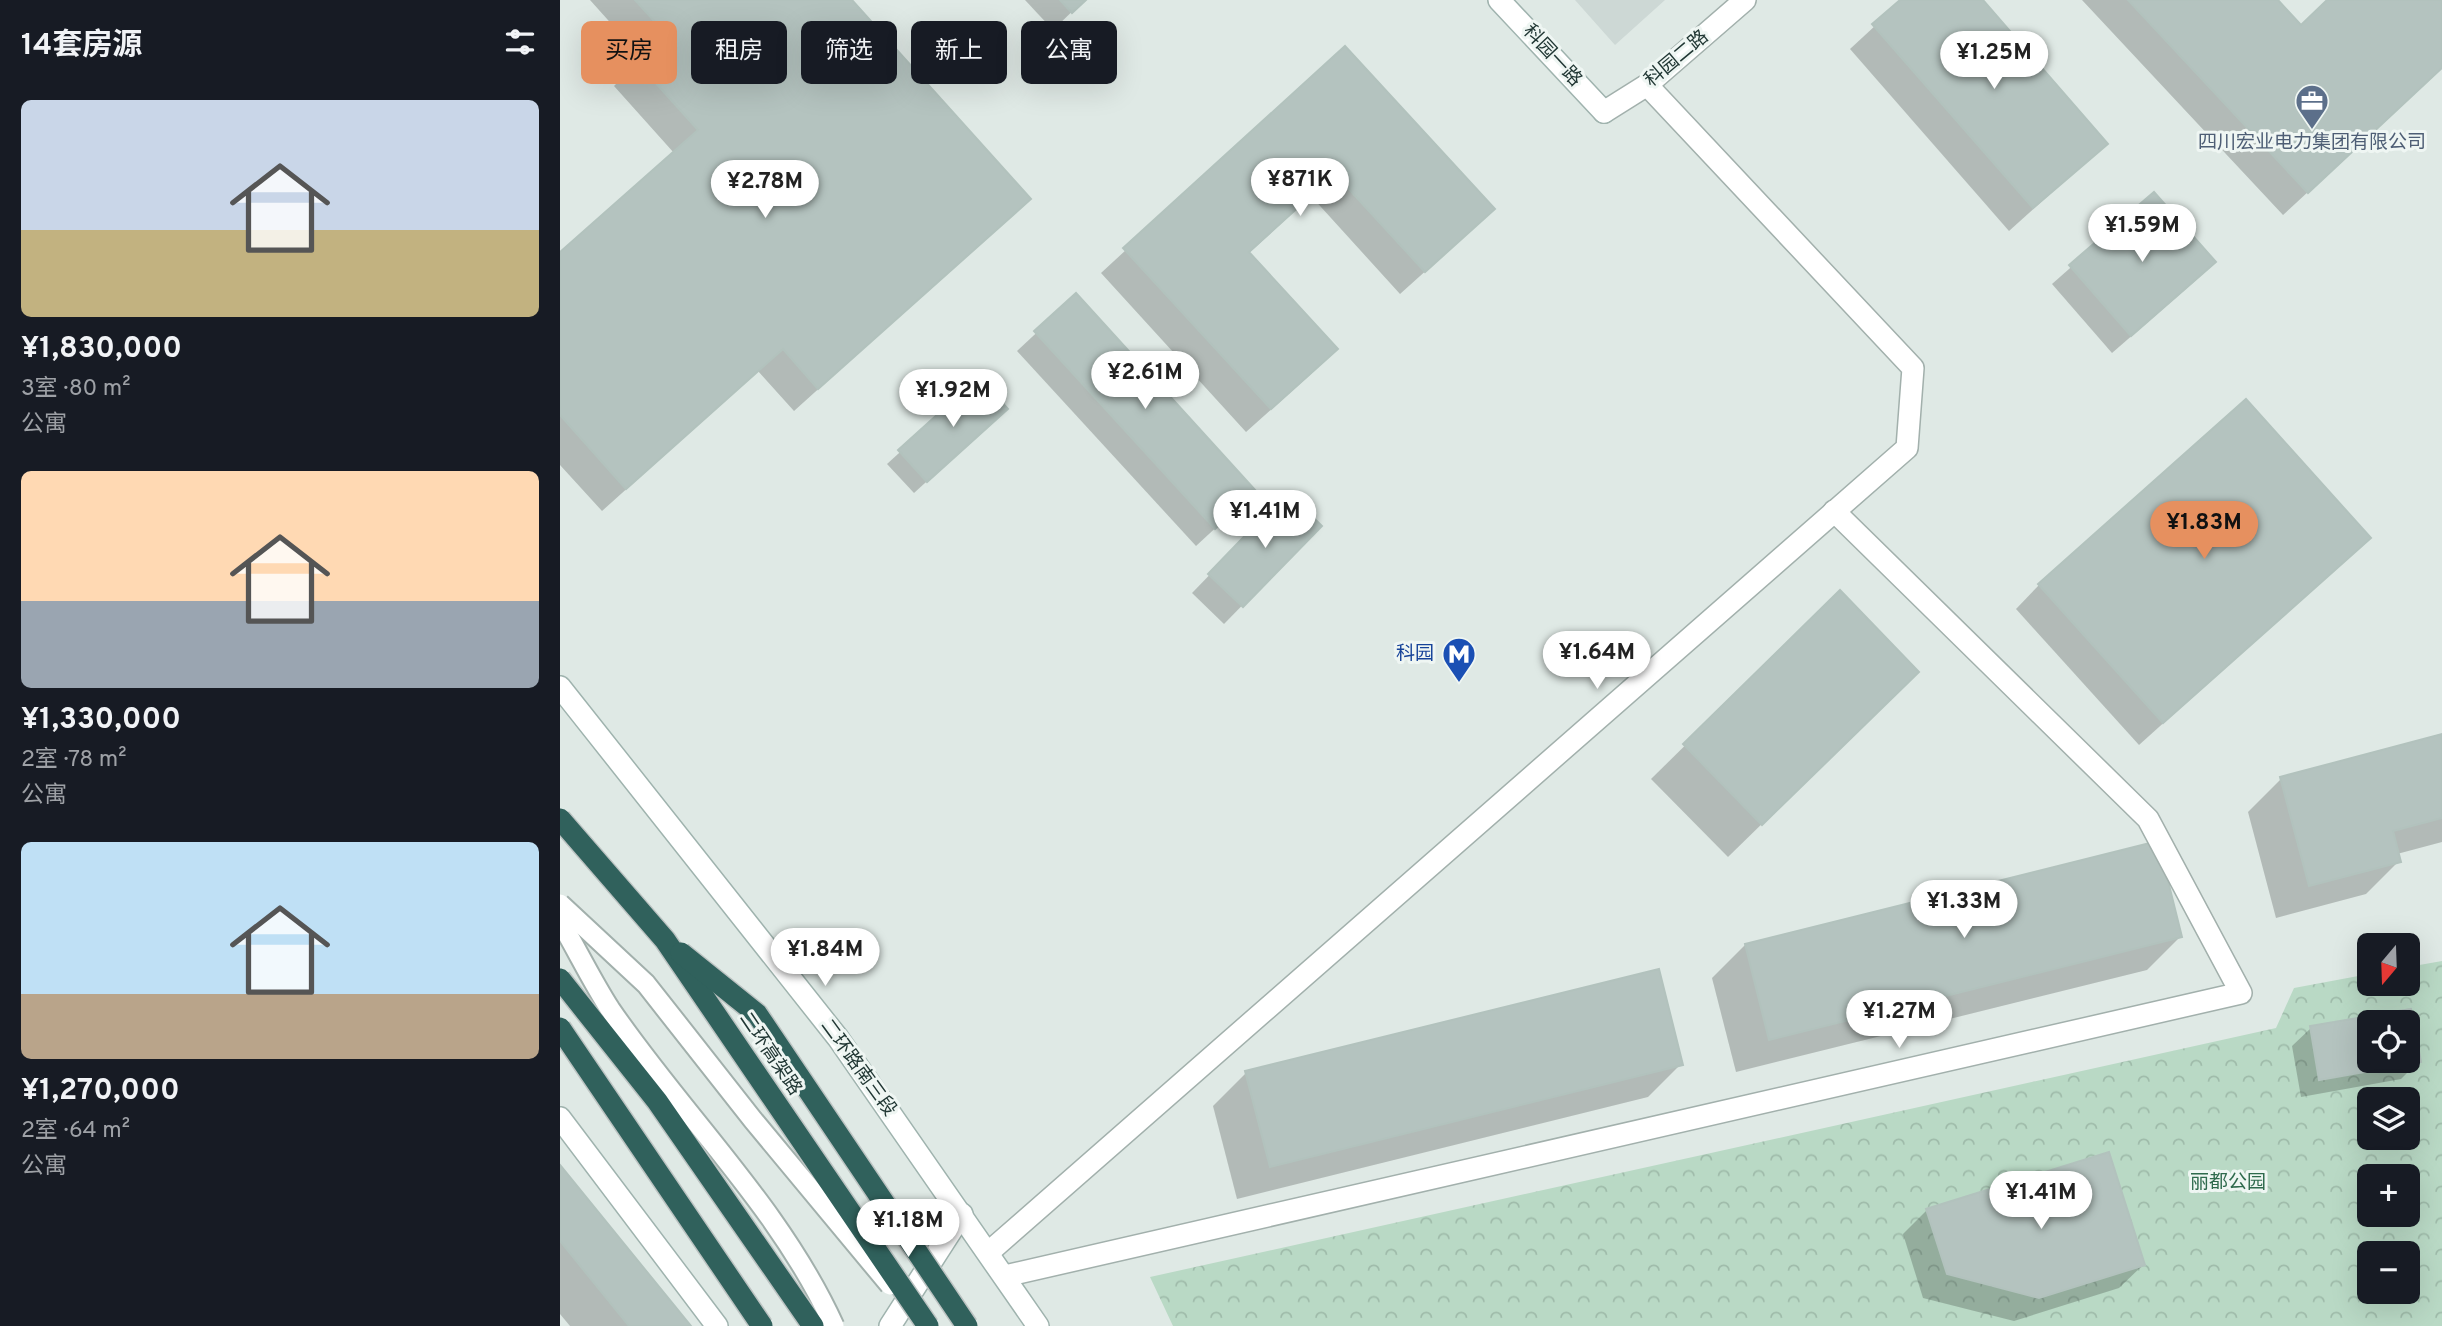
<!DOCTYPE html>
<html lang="zh">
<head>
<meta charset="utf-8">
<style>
	:root { --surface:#171b24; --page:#20242c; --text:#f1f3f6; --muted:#9ea1a6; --accent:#e6905f }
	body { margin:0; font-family:Overpass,"Noto Sans SC",sans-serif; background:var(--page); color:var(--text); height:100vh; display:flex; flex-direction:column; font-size:26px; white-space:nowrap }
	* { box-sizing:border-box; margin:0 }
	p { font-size:23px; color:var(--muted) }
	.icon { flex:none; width:38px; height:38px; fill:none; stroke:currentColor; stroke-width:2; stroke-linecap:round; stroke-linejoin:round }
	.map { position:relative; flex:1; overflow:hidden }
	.sheet { display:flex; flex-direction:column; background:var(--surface); width:560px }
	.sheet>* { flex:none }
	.banner { position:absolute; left:21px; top:21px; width:665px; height:63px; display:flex; gap:14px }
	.needle { width:46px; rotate:199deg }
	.controls { position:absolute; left:1797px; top:933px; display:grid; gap:14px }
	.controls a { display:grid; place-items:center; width:63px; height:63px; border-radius:10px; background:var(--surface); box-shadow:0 7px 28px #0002; font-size:35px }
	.price { position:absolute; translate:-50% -60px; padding:0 16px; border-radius:24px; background:#fff; color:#222; font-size:23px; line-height:46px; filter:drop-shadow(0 2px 4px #0008) }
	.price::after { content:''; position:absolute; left:50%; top:42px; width:21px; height:16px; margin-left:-10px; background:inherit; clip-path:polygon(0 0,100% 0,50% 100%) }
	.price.current { background:var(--accent); color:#111 }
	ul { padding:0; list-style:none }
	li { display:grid; align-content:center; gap:14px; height:371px; padding:0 21px }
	li span { display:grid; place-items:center; height:217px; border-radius:10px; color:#555 }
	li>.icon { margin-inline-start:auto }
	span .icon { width:126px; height:126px; fill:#fffc; stroke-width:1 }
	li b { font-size:30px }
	h2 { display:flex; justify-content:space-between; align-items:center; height:84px; padding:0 21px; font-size:30px }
	.chip { padding:0 24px; border-radius:10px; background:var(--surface); box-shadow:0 7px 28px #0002; font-size:24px; line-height:63px }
	.chip.current { background:var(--accent); color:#111 }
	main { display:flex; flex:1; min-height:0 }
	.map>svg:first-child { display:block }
</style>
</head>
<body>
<main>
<section class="sheet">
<h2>14套房源<svg class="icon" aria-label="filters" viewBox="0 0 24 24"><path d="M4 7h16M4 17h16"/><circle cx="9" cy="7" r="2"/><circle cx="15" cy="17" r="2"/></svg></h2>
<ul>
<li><span style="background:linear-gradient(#c9d6e8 60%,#c2b280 0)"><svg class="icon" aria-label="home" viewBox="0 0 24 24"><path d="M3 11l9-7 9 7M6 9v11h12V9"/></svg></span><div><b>¥1,830,000</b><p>3室 · 80 m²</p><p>公寓</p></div></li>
<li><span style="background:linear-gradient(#ffd9b3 60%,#9aa5b1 0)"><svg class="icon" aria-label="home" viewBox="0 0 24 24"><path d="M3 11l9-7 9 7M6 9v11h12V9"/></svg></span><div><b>¥1,330,000</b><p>2室 · 78 m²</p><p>公寓</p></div></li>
<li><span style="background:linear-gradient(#bfe0f5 70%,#b9a48a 0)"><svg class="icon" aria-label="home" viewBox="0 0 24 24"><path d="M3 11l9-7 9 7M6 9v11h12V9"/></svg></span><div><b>¥1,270,000</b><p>2室 · 64 m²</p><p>公寓</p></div></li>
</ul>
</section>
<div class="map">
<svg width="1882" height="1326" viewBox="0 0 1882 1326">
	<defs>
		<pattern id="park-crowns" width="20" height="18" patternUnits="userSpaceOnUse" patternTransform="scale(1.75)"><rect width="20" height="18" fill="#b9d9c5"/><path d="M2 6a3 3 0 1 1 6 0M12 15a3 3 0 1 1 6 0" fill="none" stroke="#9fbbaa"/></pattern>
	</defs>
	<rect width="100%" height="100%" fill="#dfe9e5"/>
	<path fill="#cdd8d5" d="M1015,0H1105L1055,45Z"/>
	<path fill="url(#park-crowns)" fill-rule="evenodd" d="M1882,961V1326H613L590,1277L1716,1028L1734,988L1809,974L1810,984H1848V967ZM1810,1022H1848V1060H1810ZM1810,1099H1848V1138H1810ZM1810,1176H1848V1214H1810ZM1810,1253H1848V1292H1810Z"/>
	<g fill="#0003" fill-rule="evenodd">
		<path d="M30,0H290L469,199L234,411L198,371L42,511L0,465V255L114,153L54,86L82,58Z"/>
		<path d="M465,0H524L493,30Z"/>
		<path d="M1343,0H1420L1546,144L1449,231L1290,49Z"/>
		<path d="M1522,0H1716L1741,27L1770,0H1882V68L1723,215Z"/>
		<path d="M785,48L909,232L840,294L751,196L688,254L752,373L686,432L541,273Z"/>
		<path d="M1594,194L1636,280L1552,353L1492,284Z"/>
		<path d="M516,296L676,509L636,546L457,351Z"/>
		<path d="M419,380L433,421L354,493L327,464Z"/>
		<path d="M727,495L760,526L664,624L632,593Z"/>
		<path d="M1809,538L1579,745L1456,609L1479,585Z"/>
		<path d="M1280,593L1324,705L1168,857L1091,779Z"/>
		<path d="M1882,736V842L1837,854L1839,861L1806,894L1716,918L1688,812L1721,779Z"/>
		<path d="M1620,937L1587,970L1176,1072L1152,978L1185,945Z"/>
		<path d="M1850,1011L1859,1061L1841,1079L1741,1097L1732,1046L1751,1028ZM1810,1022H1848V1060H1810Z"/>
		<path d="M1121,1064L1088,1097L677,1199L653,1106L686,1073Z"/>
		<path d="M0,1168L128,1326H10L0,1314Z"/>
		<path d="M1367,1210L1583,1265L1559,1288L1454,1321L1363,1298L1343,1234Z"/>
	</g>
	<g fill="#b4c3bf" stroke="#b2c2bd" stroke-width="2" fill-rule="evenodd">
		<path d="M75,0H292L471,199L258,389L223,349L66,489L0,415V252L138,130L76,61L106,34Z"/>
		<path d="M500,0H526L512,13Z"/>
		<path d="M1340,0H1423L1548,144L1473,208L1312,24Z"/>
		<path d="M1568,0H1718L1741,25L1767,0H1882V68L1748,193Z"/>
		<path d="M785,46L935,209L865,272L775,174L689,252L778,349L711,409L563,248Z"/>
		<path d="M1594,192L1656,262L1571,336L1509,265Z"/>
		<path d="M516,293L696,491L655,529L474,331Z"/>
		<path d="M419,377L448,409L367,482L338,450Z"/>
		<path d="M1686,399L1811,538L1603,723L1478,584Z"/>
		<path d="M727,492L762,526L683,607L648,574Z"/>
		<path d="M1280,590L1359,672L1202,825L1123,744Z"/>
		<path d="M1882,734V818L1833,831L1841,862L1749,886L1720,777Z"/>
		<path d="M1598,841L1622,937L1209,1040L1185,944Z"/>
		<path d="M1099,969L1123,1065L710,1167L685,1071Z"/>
		<path d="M1851,1009L1861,1062L1759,1080L1750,1026ZM1810,1022H1848V1060H1810Z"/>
		<path d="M1549,1152L1585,1265L1479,1298L1387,1274L1366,1209Z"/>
		<path d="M0,1165L131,1326H69L0,1241Z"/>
	</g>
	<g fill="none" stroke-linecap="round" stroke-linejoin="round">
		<defs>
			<g id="street">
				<path d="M1044,112L1087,85L1185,0"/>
				<path d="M429,1252L1347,448L1353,368L1087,85"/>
				<path d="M445,1276L1681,993L1588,819L1274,511"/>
			</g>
			<g id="secondary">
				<path d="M939,0L1044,112"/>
				<path d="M0,687L278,1038L478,1326"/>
				<path d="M0,1118L157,1326"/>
				<path d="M330,1326L402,1214"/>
			</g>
		</defs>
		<use href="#street" stroke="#a2b0ac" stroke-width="24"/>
		<use href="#secondary" stroke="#9fb3ae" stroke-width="24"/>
		<use href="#street" stroke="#fff" stroke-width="21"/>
		<use href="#secondary" stroke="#fff" stroke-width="21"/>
		<defs>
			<g id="lane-bridge">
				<path d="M0,904L86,984L193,1120L330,1285"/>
				<path d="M0,921C17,950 32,981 50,1009C123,1116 220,1207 274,1326"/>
			</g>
			<g id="highway-bridge">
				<path d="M0,819L105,940L368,1326"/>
				<path d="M121,953L197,1014L407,1326"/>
				<path d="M0,979L97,1101L253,1326"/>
				<path d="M0,1028L202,1326"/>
			</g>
		</defs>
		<use href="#lane-bridge" stroke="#a2b0ac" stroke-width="23" stroke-linecap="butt"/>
		<use href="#highway-bridge" stroke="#bcc3c2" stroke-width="24" stroke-linecap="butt"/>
		<use href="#lane-bridge" stroke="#fff" stroke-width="19"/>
		<use href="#highway-bridge" stroke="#30615c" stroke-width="21"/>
	</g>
	<defs>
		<symbol id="office-pin" viewBox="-11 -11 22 30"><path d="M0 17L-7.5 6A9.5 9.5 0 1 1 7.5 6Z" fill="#5c6f8a" stroke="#eff6f3"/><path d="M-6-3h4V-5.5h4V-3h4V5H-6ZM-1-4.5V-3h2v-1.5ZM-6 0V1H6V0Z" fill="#fff"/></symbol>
		<symbol id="metro-pin" viewBox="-11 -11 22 30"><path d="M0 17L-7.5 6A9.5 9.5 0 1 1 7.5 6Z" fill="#1a4fb4" stroke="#eff6f3"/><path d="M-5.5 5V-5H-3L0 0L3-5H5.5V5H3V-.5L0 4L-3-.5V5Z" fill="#fff"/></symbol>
	</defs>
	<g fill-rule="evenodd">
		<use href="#office-pin" x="1733" y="82" width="38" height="52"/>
		<use href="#metro-pin" x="880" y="635" width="38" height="52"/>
	</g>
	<g text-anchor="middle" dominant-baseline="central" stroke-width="6" stroke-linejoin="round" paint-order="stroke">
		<g font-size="19" fill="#213734" stroke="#eff6f3">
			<text transform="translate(992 56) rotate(47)">科园一路</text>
			<text transform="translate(1117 59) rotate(-40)">科园二路</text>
			<text transform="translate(210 1054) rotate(56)">二环高架路</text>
			<text transform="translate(298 1068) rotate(54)">二环路南三段</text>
		</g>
		<g font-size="19" fill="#4e5e75" stroke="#eff6f3">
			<text x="1752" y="143">四川宏业电力集团有限公司</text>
		</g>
		<g font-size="19" fill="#164399" stroke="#eff6f3" text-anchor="end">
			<text x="874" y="654">科园</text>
		</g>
		<g font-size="19" fill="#2f6a4d" stroke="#eff6f3">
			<text x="1668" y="1183">丽都公园</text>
		</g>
	</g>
</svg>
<div class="controls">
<a><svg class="needle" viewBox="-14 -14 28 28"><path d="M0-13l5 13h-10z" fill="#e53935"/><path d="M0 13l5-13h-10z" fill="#9ea1a6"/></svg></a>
<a><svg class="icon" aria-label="locate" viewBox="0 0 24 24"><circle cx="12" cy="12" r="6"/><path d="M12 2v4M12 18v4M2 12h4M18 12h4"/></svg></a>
<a><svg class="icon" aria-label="layers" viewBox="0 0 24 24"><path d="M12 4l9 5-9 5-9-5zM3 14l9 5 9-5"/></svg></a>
<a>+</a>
<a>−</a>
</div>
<b class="price" style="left:1434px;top:91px">¥1.25M</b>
<b class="price" style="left:740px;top:218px">¥871K</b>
<b class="price" style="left:205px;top:220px">¥2.78M</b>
<b class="price" style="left:1582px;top:264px">¥1.59M</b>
<b class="price" style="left:585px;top:411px">¥2.61M</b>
<b class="price" style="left:393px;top:429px">¥1.92M</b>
<b class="price" style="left:705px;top:550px">¥1.41M</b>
<b class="price current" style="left:1644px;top:561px">¥1.83M</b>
<b class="price" style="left:1037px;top:691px">¥1.64M</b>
<b class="price" style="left:1404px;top:940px">¥1.33M</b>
<b class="price" style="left:265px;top:988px">¥1.84M</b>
<b class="price" style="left:1339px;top:1050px">¥1.27M</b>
<b class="price" style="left:1481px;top:1231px">¥1.41M</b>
<b class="price" style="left:348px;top:1259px">¥1.18M</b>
<div class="banner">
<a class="chip current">买房</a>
<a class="chip">租房</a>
<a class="chip">筛选</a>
<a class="chip">新上</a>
<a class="chip">公寓</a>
</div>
</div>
</main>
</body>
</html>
